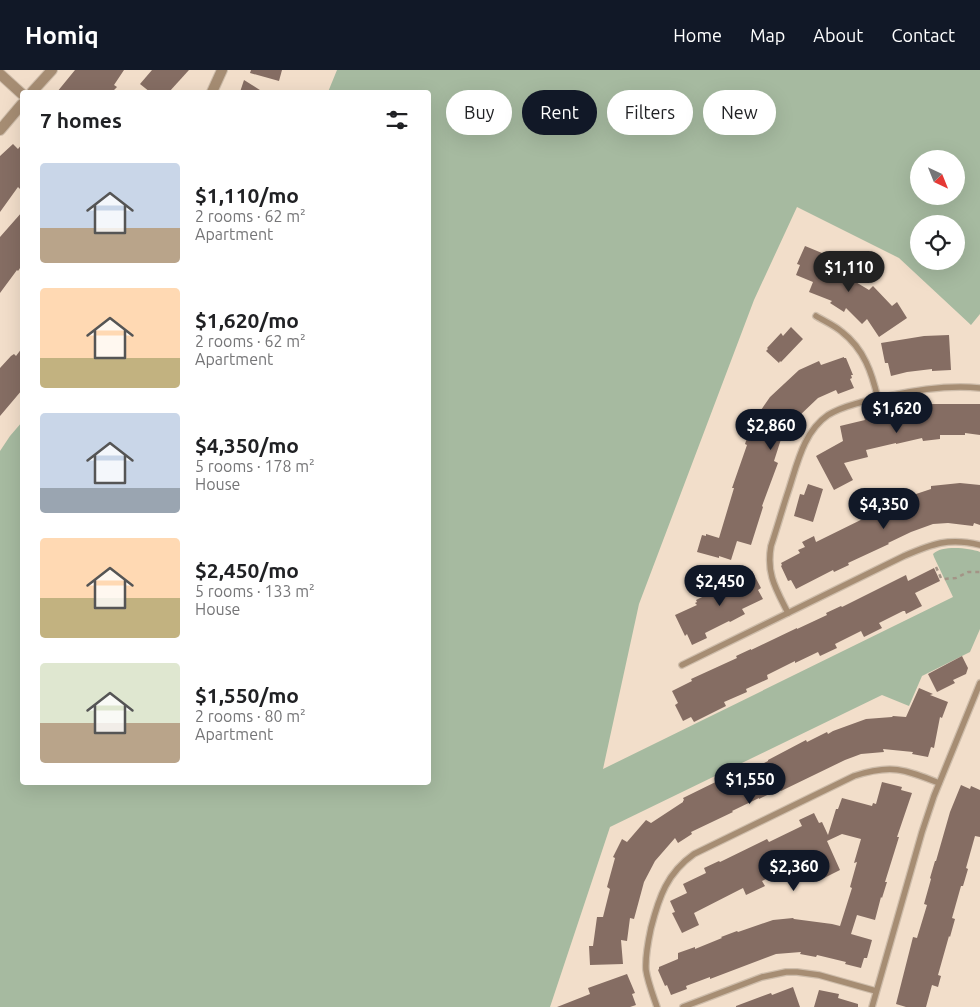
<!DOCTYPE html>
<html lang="en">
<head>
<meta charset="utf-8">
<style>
	:root { --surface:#fff; --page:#f2f2f2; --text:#202124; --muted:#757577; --accent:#111827 }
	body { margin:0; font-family:Ubuntu,sans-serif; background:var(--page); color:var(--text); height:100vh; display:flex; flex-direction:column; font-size:19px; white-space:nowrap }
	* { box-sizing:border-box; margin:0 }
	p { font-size:16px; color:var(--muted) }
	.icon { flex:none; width:28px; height:28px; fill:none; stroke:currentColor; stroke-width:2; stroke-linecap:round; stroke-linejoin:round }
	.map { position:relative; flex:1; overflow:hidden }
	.details { position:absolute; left:20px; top:20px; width:411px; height:695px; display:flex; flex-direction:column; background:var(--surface); border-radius:5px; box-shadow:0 5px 20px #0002 }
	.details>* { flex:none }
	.top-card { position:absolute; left:446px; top:20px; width:459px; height:45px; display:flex; gap:10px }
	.needle { width:32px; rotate:137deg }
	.tools { position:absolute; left:910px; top:80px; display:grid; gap:10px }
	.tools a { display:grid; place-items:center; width:55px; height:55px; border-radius:50%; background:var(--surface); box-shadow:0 5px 20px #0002; font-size:25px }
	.price { position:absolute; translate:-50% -42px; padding:0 11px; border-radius:18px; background:var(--accent); color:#fff; font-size:16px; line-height:32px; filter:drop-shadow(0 1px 2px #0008) }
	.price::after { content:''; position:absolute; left:50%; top:30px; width:15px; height:11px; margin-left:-8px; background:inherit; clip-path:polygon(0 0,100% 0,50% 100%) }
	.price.on { background:#222; color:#fff }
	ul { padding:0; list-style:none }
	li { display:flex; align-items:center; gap:15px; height:125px; padding:0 20px }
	li span { display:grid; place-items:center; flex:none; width:140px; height:100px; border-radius:5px; color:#555 }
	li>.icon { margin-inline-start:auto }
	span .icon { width:60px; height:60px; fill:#fffc; stroke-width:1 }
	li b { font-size:21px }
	h2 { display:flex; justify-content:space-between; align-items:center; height:60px; padding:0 20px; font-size:21px }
	.chip { padding:0 18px; border-radius:22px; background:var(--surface); box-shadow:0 5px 20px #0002; font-size:18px; line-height:45px }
	.chip.on { background:var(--accent); color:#fff }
	header { display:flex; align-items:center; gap:30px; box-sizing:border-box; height:70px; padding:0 25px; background:var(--accent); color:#fff }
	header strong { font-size:24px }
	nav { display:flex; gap:28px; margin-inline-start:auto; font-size:18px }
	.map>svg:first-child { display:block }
</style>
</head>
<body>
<header>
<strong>Homiq</strong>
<nav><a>Home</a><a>Map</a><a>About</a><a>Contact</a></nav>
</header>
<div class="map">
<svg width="980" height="937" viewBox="0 0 980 937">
	<rect width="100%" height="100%" fill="#f2deca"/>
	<path fill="#a6baa0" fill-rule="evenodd" d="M337,0H980V244L971,255L899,188L797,137L754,230L639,534L603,699L953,527L934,487L933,484C942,475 969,478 980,482V559L970,582L922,606L909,636L882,625L610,757L550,937H0V381L10,366L22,352V712H429V22H328ZM919,89H956V126H919ZM919,154H956V191H919Z"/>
	<g fill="#856d63">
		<path d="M75,0H124L114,15L117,17L112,22H57Z"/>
		<path d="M152,0H189L169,22H150L140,14Z"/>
		<path d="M251,0H282L279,11L250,3Z"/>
		<path d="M244,10L263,22H240Z"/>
		<path d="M13,74L18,79L22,74V121L18,117L0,142V86Z"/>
		<path d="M22,142V195L18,201L17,200L0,223V167Z"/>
		<path d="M805,176L822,183L819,189L841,198L839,202L869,220L873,216L892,236L897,232L907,248L879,267L867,249L862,254L846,238L844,242L830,233L832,231L809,222L813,212L796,205L800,195L797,194Z"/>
		<path d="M791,257L803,269L781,292L780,291L779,293L766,281L768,279L767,278L781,263L783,266Z"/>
		<path d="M949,265L951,300L932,301V299L907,302L891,306L888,293H885L881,273L924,266Z"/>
		<path d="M22,278V320L0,346V298L11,286L14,284L16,286Z"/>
		<path d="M844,287V288H846L853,305H851L852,308L850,309L854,318L838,324L836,320L818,328L798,347L786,365L783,363L774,391L778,393L762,436L763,437L751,475L737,471L731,490L719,486V488L697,482L702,465L706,466V464L719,468L734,418H732L747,375L745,374L752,353L770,327L799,300L819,291L821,295Z"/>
		<path d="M932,334H980V365L965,363V365H940V369L923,371L922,368L896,374V373L866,380L868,387L844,393L853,410L834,420L816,386L843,371L840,356L865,350L864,347L881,343V345L918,336Z"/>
		<path d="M960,413L980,415V455L974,453L973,456L948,453L933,454L911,462L888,473L889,474L848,493L849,495L834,502L833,500L796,519L791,510L788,511L781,496L782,495L781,493L800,483L798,480L805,477L802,472L814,466L816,472L883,439L904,428L931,419V416Z"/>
		<path d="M808,414L823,419L813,452L794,446L800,424L804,425Z"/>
		<path d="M934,498L940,511L915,523L922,536L906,544L905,541H903L879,553L882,558L864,567L861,561L835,574L837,578L820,586L818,582L795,593V591L767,605L768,609L746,619L747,622L724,632L726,636L694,652L691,647L683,651L675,635L678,633L672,621L692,611L691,609L737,588L736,586L751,579V580L797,558V559L827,545L826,543L841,536L842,537L906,505L908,511Z"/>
		<path d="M745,500L747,503L752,501L761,518L758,520L763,529L742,539L745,544L730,552L729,551L705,563L707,568L692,575L687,564L685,566L675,545L697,535L695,533L697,532L696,530L735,511L732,506Z"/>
		<path d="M962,586L968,598L966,604L953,610L955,613L937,622L928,604Z"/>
		<path d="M919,618L933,624L930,625L948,632L942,648L940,647L934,678L931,677L928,687L912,684L913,682L883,679L884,682L861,684L845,690L781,721L780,719L759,729V728L732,741L733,742L691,762L692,764L678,773L675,768L655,791L644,812L634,849L630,848L627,871L621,870L623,894L590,895L589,876H593L597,847H603L610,819L607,817L615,788L613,787L622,769L627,772L646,750L651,753L683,732V731L684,730L683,728L740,700L743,703L768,691V690L806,670L807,672L827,662L828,664L833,661L866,649L892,647L893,646L906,647Z"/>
		<path d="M882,712L902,717L901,720L912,723L897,767H899L885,812H887L882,828L881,827L875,850L857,845L851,864L872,870L867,888H864L861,898L845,894L846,892L817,885L816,887L800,884L801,882L776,884L710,909V907L686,916L687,919L671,925L667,915L665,916L658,900L659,899V897L678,889V883L695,877V879L722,868L721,867L737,861L738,862L773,850L793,848L794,849L832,854L840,856L852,818L850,817L857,792L854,793L861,769L842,764L827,771L840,800L820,810L819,807L808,812L798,790L779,799L780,802L762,811L765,816L746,825L743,818L694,843L699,855L682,863L672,843L675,842L670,831L687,823L683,814L706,803L704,798L719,791L720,792L767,769L769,772L802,756L799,750L814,743L819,753L822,752L828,765L836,739H838L842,728L872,736L873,733L876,734Z"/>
		<path d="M961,715L970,719L971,716L980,720V767L975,766L966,798L968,799L963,816H961L952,848L955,849L950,867L949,866L938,905L941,906L938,917L932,915L926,937H906L896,934L913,867L917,868L927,835L924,834L931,809L930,808L935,791H936L950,742Z"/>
		<path d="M627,904L635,923L632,924L636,935L630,937H557L590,924L588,918Z"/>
		<path d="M793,917L800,937H736V936L771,923L772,925Z"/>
		<path d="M819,920L839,924L838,928L858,934V937H814Z"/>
	</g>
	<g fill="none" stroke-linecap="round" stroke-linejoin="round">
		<defs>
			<g id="service">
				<path d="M816,246C824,251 834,255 842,262C864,279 872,303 878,329"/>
				<path d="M788,543C776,519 766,504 771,476C777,458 782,440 788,422C797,395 803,362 828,345C844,335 870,330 889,326C920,319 949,315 980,318"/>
				<path d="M682,595L904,486C932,474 949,467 980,475"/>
				<path d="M657,937C653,925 648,913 646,900C645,886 648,872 651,858C659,827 667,803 694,784L854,706C891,694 904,699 939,713"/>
				<path d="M683,937L762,907L786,902H797L819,905L876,921"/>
				<path d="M872,937L922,762L934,726L980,613"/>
			</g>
			<g id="minor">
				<path d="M0,4L22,24"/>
				<path d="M32,22L52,0"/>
				<path d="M212,22L222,0"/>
				<path d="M0,60L22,34"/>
			</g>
		</defs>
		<use href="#service" stroke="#cebdab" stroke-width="8"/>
		<use href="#minor" stroke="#cebdab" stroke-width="12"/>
		<path stroke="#a39486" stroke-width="2.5" stroke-dasharray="4 4" stroke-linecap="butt" d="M936,497L941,508L944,509L956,508L968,502H980"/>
		<use href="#service" stroke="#a68d73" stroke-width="5.5"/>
		<use href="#minor" stroke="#a68d73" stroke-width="10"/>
	</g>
</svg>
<div class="tools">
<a><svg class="needle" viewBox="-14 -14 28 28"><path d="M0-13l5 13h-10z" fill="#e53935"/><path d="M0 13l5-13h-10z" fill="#757577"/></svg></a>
<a><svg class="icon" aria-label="locate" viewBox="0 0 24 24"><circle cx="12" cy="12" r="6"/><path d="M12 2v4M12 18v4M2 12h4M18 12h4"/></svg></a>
</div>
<b class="price on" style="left:849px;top:223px">$1,110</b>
<b class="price" style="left:897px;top:364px">$1,620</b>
<b class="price" style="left:771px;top:381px">$2,860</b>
<b class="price" style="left:884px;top:460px">$4,350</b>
<b class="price" style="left:720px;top:537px">$2,450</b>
<b class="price" style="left:750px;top:735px">$1,550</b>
<b class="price" style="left:794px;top:822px">$2,360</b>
<div class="top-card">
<a class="chip">Buy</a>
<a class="chip on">Rent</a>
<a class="chip">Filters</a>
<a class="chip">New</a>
</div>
<section class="details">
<h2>7 homes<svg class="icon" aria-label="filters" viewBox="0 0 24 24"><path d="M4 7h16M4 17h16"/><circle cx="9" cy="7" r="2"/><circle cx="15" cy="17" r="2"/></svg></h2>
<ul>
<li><span style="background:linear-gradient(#c9d6e8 65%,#b9a48a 0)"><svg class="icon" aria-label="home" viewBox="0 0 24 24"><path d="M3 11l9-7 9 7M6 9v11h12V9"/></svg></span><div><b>$1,110/mo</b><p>2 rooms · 62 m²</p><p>Apartment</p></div></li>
<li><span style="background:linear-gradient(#ffd9b3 70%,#c2b280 0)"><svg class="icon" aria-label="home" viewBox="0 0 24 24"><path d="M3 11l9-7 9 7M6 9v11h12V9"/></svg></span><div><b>$1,620/mo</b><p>2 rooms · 62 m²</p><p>Apartment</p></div></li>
<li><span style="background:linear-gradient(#c9d6e8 75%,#9aa5b1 0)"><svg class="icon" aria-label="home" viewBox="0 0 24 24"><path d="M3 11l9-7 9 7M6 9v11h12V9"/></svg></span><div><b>$4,350/mo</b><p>5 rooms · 178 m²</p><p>House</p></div></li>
<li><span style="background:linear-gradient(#ffd9b3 60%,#c2b280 0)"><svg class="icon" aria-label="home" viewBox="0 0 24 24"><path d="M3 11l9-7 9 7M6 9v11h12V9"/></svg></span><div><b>$2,450/mo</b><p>5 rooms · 133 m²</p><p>House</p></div></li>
<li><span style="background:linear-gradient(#dfe7d0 60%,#b9a48a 0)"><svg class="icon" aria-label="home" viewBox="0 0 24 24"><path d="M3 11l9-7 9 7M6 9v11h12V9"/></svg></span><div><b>$1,550/mo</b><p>2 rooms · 80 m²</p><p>Apartment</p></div></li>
</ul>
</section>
</div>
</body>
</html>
